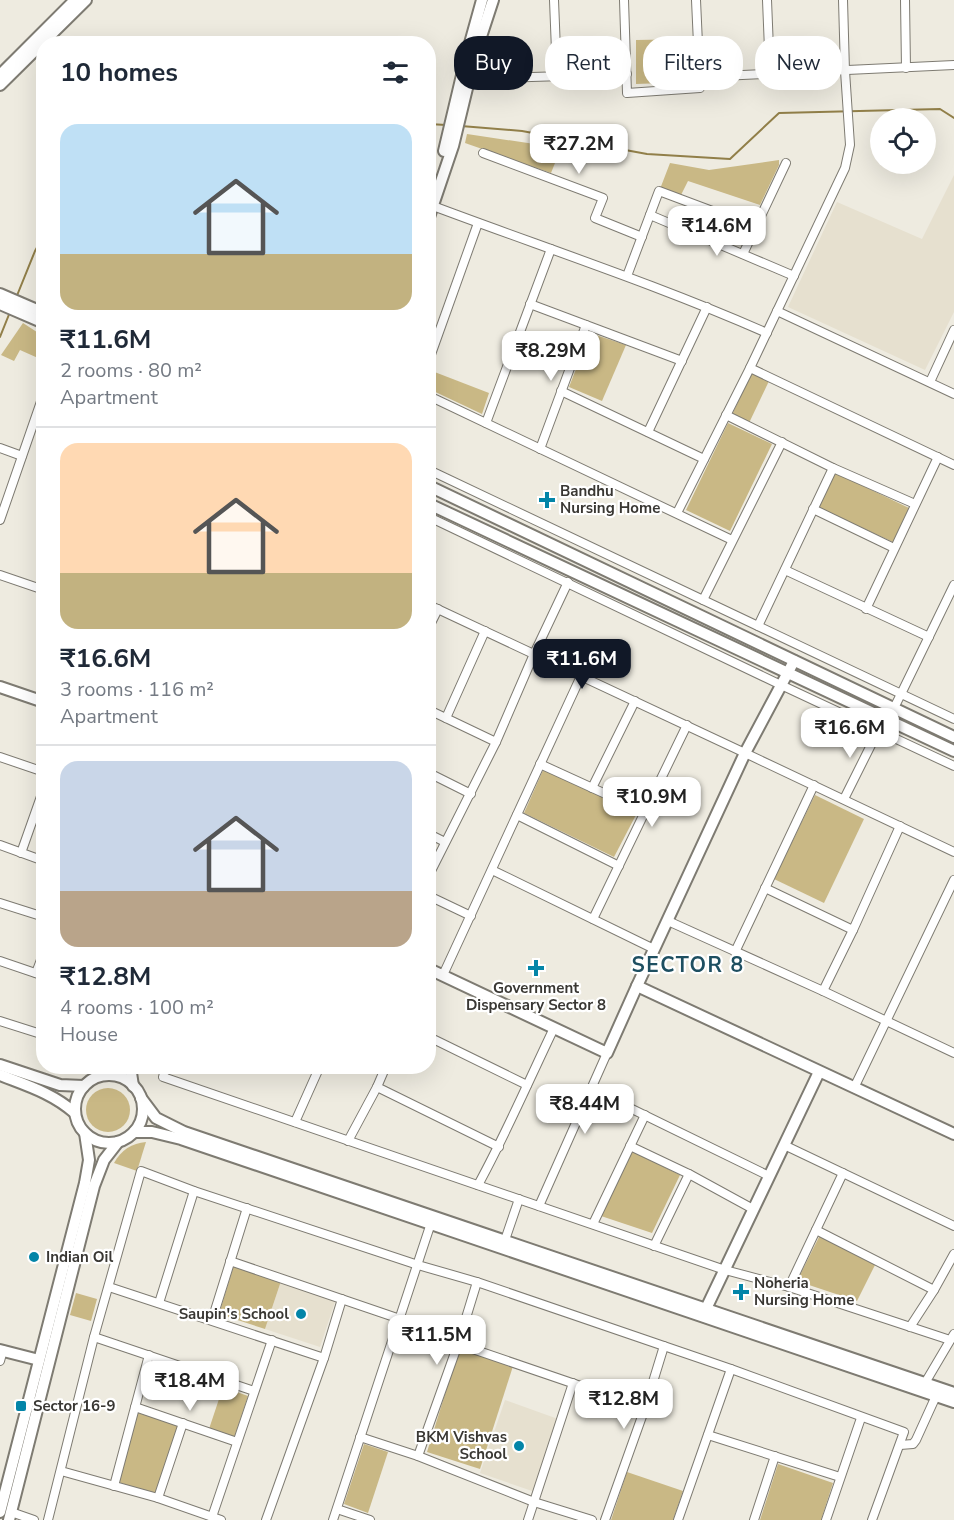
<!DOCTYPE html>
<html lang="en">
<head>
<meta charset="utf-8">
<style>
	:root { --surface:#fff; --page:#f2f2f3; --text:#1f2937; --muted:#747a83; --line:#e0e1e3; --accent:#111827 }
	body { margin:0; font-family:"Nunito Sans",sans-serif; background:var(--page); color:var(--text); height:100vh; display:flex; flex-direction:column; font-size:22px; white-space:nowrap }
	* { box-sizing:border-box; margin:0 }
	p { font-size:20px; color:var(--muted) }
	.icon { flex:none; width:33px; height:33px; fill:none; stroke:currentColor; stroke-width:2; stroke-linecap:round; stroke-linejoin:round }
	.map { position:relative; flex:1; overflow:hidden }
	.sheet { position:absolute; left:36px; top:36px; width:400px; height:1038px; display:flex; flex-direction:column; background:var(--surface); border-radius:24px; box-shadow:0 6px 24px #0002 }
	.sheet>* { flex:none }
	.banner { position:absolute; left:454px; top:36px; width:410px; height:54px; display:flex; gap:12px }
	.tools { position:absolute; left:870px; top:108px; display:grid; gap:12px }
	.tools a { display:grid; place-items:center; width:66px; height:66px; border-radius:50%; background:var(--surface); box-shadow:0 6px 24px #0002; font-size:30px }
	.price { position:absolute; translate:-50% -51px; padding:0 14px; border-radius:12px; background:#fff; color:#222; font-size:20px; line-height:39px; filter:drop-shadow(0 2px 3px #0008) }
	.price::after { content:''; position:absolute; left:50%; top:36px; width:18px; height:14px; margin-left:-9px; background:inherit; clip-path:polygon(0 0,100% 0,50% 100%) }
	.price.selected { background:var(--accent); color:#fff }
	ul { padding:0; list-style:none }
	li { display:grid; align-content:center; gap:12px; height:318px; padding:0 24px }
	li+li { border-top:2px solid var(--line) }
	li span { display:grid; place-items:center; height:186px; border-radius:18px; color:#555 }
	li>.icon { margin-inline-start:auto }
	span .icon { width:108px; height:108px; fill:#fffc; stroke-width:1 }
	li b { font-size:26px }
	h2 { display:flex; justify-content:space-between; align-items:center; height:72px; padding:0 24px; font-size:26px }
	.pill { padding:0 21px; border-radius:24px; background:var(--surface); box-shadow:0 6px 24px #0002; font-size:21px; line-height:54px }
	.pill.selected { background:var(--accent); color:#fff }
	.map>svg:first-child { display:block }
</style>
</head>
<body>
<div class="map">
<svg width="954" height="1520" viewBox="0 0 954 1520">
	<rect width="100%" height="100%" fill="#eeebe0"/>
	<g fill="#e6e0cf">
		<path d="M954,175V312L925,370L788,307L837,202L922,239Z"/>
		<path d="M281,1281L336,1299L320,1347L265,1329Z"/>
		<path d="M505,1400L558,1419L535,1492L480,1473Z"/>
	</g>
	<g fill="#c9b885">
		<path d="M690,39L693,82L636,84V40Z"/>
		<path d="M467,134L561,148L551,173L465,143Z"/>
		<path d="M779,160V165L760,205L688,181L680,197L660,189L670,163L709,170Z"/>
		<path d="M23,323L43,336V342L38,358L20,350L14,361L1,355Z"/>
		<path d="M590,333L626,345L602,401L569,387Z"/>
		<path d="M432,371L489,393L482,414L429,389V380Z"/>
		<path d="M751,373L769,381L749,423L732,415Z"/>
		<path d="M728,423L772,444L730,531L686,510Z"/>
		<path d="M834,472L909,508L893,542L817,507Z"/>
		<path d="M544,768L637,813L614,857L524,813Z"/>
		<path d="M815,795L864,819L824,903L774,879Z"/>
		<circle cx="108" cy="1110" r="22"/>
		<path d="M146,1142L137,1171L114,1163C121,1150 132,1143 146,1142Z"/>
		<path d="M632,1151L680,1175L652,1233L601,1216Z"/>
		<path d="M820,1235L876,1263L857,1301L797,1281Z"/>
		<path d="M234,1265L281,1281L265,1329L219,1314Z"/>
		<path d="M76,1293L97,1299L91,1321L70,1315Z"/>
		<path d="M460,1346L514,1363L480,1469L427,1452Z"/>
		<path d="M223,1387L248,1396L234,1438L209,1429Z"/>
		<path d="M138,1413L180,1426L156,1494L118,1482Z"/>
		<path d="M364,1444L388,1452L368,1513L344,1504Z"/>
		<path d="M778,1464L833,1483L821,1520H760Z"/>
		<path d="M627,1472L683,1491L673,1520H611Z"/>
	</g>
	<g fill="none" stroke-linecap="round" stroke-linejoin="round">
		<g stroke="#917f49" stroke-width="2">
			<path d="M429,124L446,125"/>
			<path d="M461,126L522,131L647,154L730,159L779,113L940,109L954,118"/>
			<path d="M16,298L35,251L44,235"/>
			<path d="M0,337L10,312"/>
		</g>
		<defs>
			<g id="street">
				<path d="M554,0L557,76"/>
				<path d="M624,0L627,93L700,88L696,0"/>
				<path d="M767,0L770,74"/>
				<path d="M905,0L906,68"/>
				<path d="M480,40L500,78L627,74"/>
				<path d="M699,77L954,65"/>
				<path d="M429,140L431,141"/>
				<path d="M483,153L603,198L595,218L642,237"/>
				<path d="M433,206C545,248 658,285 767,333"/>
				<path d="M650,215L794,276"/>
				<path d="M743,254L786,163"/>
				<path d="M627,276L659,191L755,227"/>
				<path d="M530,304L682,361"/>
				<path d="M777,311L954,394"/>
				<path d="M429,360L478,223"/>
				<path d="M750,368L954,465"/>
				<path d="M930,382L954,330"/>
				<path d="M561,391L704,459"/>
				<path d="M429,396L732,540"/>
				<path d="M726,415L833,468L915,504"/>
				<path d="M486,423L551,249"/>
				<path d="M648,432L707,307"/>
				<path d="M0,448L22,456"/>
				<path d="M540,449L586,325"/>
				<path d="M429,470L954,719"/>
				<path d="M813,509L894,548"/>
				<path d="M677,513L750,368L845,168L850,145L845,71L843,0"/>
				<path d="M429,517L781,685L954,766"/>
				<path d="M0,520L44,393"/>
				<path d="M785,570L929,637"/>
				<path d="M0,575L44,590"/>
				<path d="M703,600L782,442"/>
				<path d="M429,605L745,753L954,852"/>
				<path d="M866,609L938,457"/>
				<path d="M758,626L833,468"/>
				<path d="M429,627L438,609"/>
				<path d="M429,710L496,742"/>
				<path d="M446,718L485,631"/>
				<path d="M888,720L901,694L954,585"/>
				<path d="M0,757L44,772"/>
				<path d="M540,764L645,812"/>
				<path d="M429,773L471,794"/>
				<path d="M592,788L635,701"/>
				<path d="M844,799L878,731"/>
				<path d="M517,815L619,866"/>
				<path d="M429,834L445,842"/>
				<path d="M0,845L44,861"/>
				<path d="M21,853L44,788"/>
				<path d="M492,870L654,949"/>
				<path d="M429,875L496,742L534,654L568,582"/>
				<path d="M765,888L853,930"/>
				<path d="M429,896L471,916"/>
				<path d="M0,903L44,917"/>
				<path d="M593,919L687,725"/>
				<path d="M668,921L823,991L954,1053"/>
				<path d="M735,952L814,785"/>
				<path d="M0,961L44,976"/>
				<path d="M36,973L44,952"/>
				<path d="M443,975L581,676"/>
				<path d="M823,991L853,930L900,826"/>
				<path d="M0,1021L44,1035"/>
				<path d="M429,1037L527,1085"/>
				<path d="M166,1066L163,1077L725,1270L789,1287L950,1340"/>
				<path d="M377,1087L499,1147"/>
				<path d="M854,1088L954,880"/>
				<path d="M591,1089L769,1176"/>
				<path d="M295,1122L320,1066"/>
				<path d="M348,1141L377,1087L386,1066"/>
				<path d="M784,1145L954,1226"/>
				<path d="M630,1146L689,1174L753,1209"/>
				<path d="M478,1185C506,1134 529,1080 554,1028"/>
				<path d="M539,1206L607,1053"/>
				<path d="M593,1224L645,1115"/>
				<path d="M816,1230L934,1290"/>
				<path d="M505,1240L519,1199"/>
				<path d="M654,1246L689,1174"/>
				<path d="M230,1261L400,1319"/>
				<path d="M109,1287L324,1358"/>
				<path d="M789,1287L843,1173"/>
				<path d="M159,1303L194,1191"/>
				<path d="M212,1320L247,1208"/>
				<path d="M910,1327L934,1290L954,1254"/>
				<path d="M94,1337L254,1391"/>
				<path d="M458,1344L645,1408"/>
				<path d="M0,1361L3,1350"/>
				<path d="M925,1383L954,1334"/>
				<path d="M135,1407L237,1442"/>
				<path d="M708,1435L840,1477"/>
				<path d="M360,1437L418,1456L534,1502L592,1520"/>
				<path d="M900,1445L913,1444L916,1440L936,1396"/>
				<path d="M418,1456L458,1344L477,1282"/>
				<path d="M61,1471L158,1498L221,1520"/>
				<path d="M114,1486L149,1355"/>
				<path d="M158,1498L183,1423"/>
				<path d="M337,1509L370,1520"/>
				<path d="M11,1512L34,1520"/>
				<path d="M212,1517L272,1340"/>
				<path d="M48,1520L94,1337L141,1171L194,1191L418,1265L477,1282L731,1369L904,1432L872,1520"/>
				<path d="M266,1520L324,1358L342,1299"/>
				<path d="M333,1520L432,1220"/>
				<path d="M528,1520L573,1383"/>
				<path d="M605,1520L645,1408L664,1346"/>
				<path d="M678,1520L731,1369"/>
				<path d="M754,1520L775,1456"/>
				<path d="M826,1520L861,1418"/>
			</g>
			<g id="secondary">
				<path d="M0,75L75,0"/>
				<path d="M0,85L86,0"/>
				<path d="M444,151L467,54L482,0"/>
				<path d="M429,217L453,146L475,55L493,0"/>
				<path d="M0,294L44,313"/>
				<path d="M0,304L44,323"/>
				<path d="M429,486L954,737"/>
				<path d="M429,504L954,751"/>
				<path d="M0,687L44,702"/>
				<path d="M429,969L607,1053L637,986L745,753L794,661"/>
				<path d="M637,986L954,1134"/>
				<path d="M0,1065L60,1085L84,1086"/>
				<path d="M130,1066L133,1086"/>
				<path d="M0,1075C28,1086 52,1093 75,1113"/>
				<circle cx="109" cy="1109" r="34"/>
				<path d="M141,1098L156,1118L184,1132L954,1393"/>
				<path d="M134,1132H152L181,1139L954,1402"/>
				<path d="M703,1315L819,1072"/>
				<path d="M0,1350L39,1360"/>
				<path d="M0,1512L85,1183L89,1160L85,1133"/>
				<path d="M9,1520L94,1186L104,1160L118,1142"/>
			</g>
		</defs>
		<use href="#street" stroke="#7e7b72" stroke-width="10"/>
		<use href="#secondary" stroke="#7e7b72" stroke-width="14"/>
		<use href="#street" stroke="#fff" stroke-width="8"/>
		<use href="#secondary" stroke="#fff" stroke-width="10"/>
	</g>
	<g fill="#0385a8" stroke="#fff" stroke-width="2">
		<path d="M544 491h6v6h6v6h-6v6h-6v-6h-6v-6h6z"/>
		<path d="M533 959h6v6h6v6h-6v6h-6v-6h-6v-6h6z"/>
		<circle cx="34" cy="1257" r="6"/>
		<path d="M738 1283h6v6h6v6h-6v6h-6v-6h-6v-6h6z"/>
		<circle cx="301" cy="1314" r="6"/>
		<rect x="15" y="1400" width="12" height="12" rx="3"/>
		<circle cx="519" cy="1446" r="6"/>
	</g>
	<g text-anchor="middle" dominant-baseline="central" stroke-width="4.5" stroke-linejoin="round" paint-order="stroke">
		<g font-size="15" font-weight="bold" fill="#393733" stroke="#fff" text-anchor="start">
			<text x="560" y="491">Bandhu<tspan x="560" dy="17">Nursing Home</tspan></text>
			<text x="536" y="988" text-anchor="middle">Government<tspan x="536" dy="17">Dispensary Sector 8</tspan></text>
			<text x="46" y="1257">Indian Oil</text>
			<text x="754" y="1283">Noheria<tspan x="754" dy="17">Nursing Home</tspan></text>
			<text x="289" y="1314" text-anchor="end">Saupin's School</text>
			<text x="33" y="1406">Sector 16-9</text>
			<text x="507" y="1437" text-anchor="end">BKM Vishvas<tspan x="507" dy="17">School</tspan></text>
		</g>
		<g font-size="21" font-weight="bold" letter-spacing="1.5" fill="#1e4f61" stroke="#fff">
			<text x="688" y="965">SECTOR 8</text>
		</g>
	</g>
</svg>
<div class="tools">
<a><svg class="icon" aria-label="locate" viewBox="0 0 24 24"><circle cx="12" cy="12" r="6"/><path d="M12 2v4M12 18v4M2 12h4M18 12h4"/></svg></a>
</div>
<b class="price" style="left:579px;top:175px">₹27.2M</b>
<b class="price" style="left:717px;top:257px">₹14.6M</b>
<b class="price" style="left:551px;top:382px">₹8.29M</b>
<b class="price selected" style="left:582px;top:690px">₹11.6M</b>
<b class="price" style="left:850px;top:759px">₹16.6M</b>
<b class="price" style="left:652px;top:828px">₹10.9M</b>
<b class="price" style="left:585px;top:1135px">₹8.44M</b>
<b class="price" style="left:437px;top:1366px">₹11.5M</b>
<b class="price" style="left:190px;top:1412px">₹18.4M</b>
<b class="price" style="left:624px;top:1430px">₹12.8M</b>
<div class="banner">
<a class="pill selected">Buy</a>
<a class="pill">Rent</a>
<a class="pill">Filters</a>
<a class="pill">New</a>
</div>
<section class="sheet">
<h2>10 homes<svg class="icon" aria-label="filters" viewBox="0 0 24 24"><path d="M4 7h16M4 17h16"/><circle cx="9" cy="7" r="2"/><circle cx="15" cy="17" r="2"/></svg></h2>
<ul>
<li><span style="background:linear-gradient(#bfe0f5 70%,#c2b280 0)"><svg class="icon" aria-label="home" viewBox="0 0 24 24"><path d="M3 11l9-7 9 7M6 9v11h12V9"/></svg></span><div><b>₹11.6M</b><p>2 rooms · 80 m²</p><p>Apartment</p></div></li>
<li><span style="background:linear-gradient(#ffd9b3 70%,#c2b280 0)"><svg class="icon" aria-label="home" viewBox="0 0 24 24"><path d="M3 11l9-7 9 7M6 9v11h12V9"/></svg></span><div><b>₹16.6M</b><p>3 rooms · 116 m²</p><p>Apartment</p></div></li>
<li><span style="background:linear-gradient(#c9d6e8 70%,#b9a48a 0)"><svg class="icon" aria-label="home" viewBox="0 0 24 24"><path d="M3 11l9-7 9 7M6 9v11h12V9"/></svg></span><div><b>₹12.8M</b><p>4 rooms · 100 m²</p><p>House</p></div></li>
</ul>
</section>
</div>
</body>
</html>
